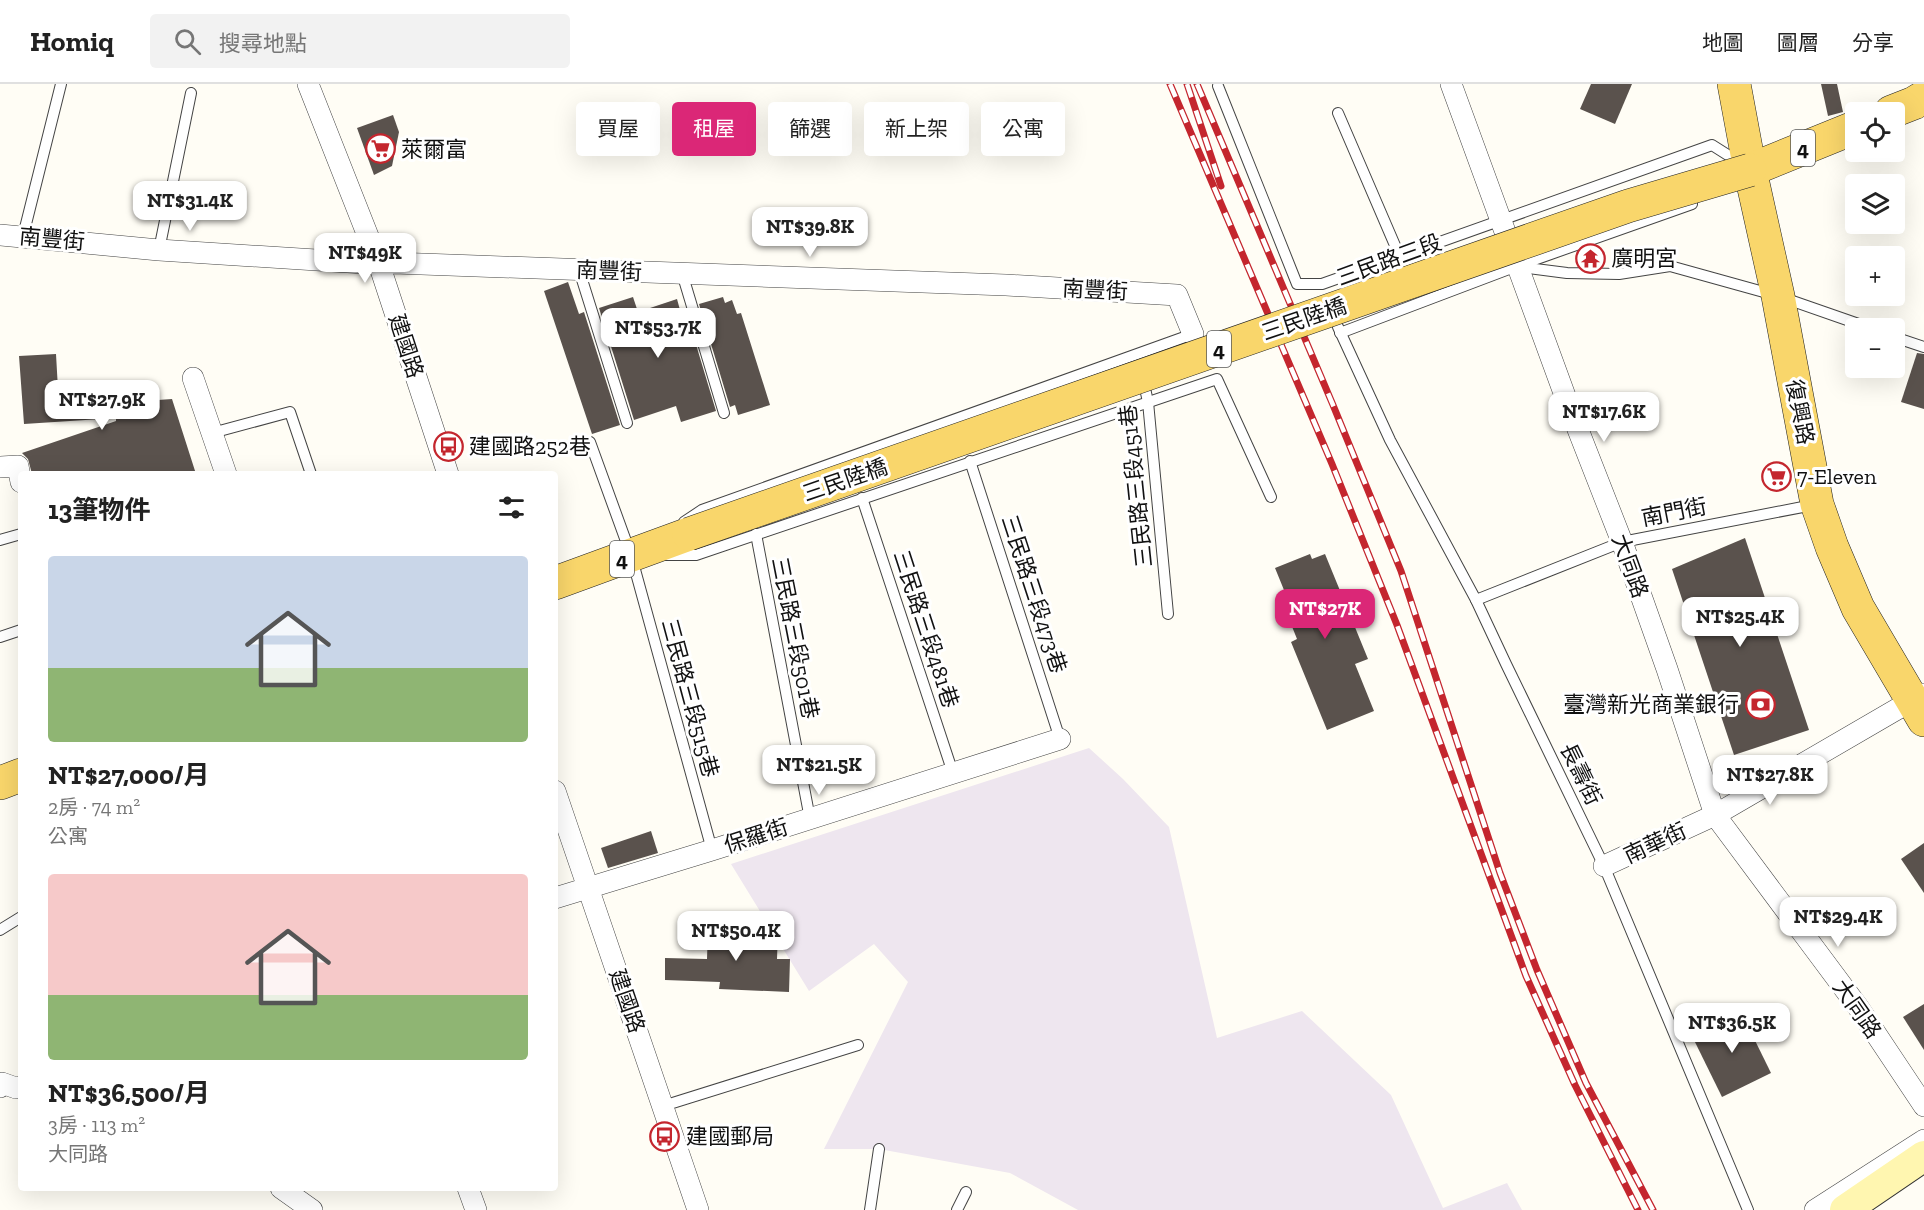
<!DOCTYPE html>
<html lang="zh-TW">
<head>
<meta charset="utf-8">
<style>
	:root { --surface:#fff; --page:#f2f2f2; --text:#222; --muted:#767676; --line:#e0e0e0; --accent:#db2777 }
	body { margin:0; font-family:"Zilla Slab","Noto Sans TC",serif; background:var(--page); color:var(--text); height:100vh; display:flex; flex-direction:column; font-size:22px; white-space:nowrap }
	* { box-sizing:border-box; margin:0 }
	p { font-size:20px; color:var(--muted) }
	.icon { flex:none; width:33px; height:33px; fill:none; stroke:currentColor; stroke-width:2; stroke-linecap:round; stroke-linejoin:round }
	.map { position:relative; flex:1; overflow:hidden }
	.details { position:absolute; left:18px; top:387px; width:540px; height:720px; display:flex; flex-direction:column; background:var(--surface); border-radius:6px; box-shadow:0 6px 24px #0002 }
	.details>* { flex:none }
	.hud { position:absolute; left:576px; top:18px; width:570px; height:54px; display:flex; gap:12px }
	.tools { position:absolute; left:1845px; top:18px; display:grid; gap:12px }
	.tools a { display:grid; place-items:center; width:60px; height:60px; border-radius:6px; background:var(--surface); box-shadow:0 6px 24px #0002; font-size:30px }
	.price { position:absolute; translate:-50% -51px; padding:0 14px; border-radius:12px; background:#fff; color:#222; font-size:20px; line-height:39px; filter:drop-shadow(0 2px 3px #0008) }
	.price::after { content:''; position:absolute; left:50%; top:36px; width:18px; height:14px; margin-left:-9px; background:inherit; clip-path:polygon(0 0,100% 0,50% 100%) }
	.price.selected { background:var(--accent); color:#fff }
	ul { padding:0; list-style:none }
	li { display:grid; align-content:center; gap:12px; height:318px; padding:0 30px }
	li span { display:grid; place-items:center; height:186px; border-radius:6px; color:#555 }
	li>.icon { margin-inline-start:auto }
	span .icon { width:108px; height:108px; fill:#fffc; stroke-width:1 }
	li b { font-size:26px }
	h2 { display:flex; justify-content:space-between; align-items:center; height:72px; padding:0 30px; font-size:26px }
	.chip { padding:0 21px; border-radius:6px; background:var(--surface); box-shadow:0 6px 24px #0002; font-size:21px; line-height:54px }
	.chip.selected { background:var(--accent); color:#fff }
	header { display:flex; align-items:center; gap:36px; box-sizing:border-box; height:84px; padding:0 30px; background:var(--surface); border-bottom:2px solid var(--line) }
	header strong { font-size:28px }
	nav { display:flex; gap:33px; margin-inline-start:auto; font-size:21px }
	.search { width:420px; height:54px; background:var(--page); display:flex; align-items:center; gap:15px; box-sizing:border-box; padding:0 21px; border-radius:6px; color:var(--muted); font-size:22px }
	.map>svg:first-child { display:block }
</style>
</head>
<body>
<header>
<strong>Homiq</strong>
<div class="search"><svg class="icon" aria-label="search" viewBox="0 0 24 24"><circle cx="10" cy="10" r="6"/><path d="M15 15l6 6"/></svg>搜尋地點</div>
<nav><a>地圖</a><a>圖層</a><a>分享</a></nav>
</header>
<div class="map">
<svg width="1924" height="1126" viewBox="0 0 1924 1126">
	<rect width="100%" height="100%" fill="#fffdf5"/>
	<path fill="#eee6ef" d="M1089,664L1123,695L1169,743L1217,954L1302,927L1391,1011L1443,1124L1507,1099L1522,1126H1078L1010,1089L879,1065H824L908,898L874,860L809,907L731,780Z"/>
	<g fill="#5a524d">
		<path d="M1591,0H1632L1615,40L1580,25Z"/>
		<path d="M1821,0H1837L1843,28L1828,32Z"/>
		<path d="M393,31L399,48L392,82L374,91L357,44Z"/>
		<path d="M568,198L579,230L584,228L620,341L592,350L544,207Z"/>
		<path d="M633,213L638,228L677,215L680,226L685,224L716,327L681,338L676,322L634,336L599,224Z"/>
		<path d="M723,213L725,219L732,216L737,230L741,229L770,321L738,331L735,321L730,323L699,220Z"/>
		<path d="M1917,269L1924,270V325L1901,318Z"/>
		<path d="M56,270L59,323L172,315L196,390H32L28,375L22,369L116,337V334L24,340L19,272Z"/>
		<path d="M1745,454L1809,646L1734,671L1672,485Z"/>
		<path d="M1310,470L1312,475L1325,470L1368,575L1355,580L1374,627L1327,646L1291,558L1297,555L1289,535L1295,533L1275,484Z"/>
		<path d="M651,747L658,769L608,784L601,764Z"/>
		<path d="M1924,759V809L1901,775Z"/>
		<path d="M708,843L778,846L777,875H790L789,908L719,905L720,898L665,896V874L707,875Z"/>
		<path d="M1924,920V966L1903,933Z"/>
		<path d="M1741,928L1771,989L1722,1013L1692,952Z"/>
	</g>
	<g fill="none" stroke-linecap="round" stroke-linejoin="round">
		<defs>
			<g id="lane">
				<path d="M1218,2L1297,200H1322L1712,61L1742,80"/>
				<path d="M1338,29L1400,173"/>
				<path d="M23,152L61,0"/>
				<path d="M159,166L191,9"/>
				<path d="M1520,183L1567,189L1619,190L1670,182L1778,212L1870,244"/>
				<path d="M579,186L627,339"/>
				<path d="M682,189L724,329"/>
				<path d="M1338,243L1390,356L1476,516L1506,580L1604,782L1748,1126"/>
				<path d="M1340,249L1517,182L1692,120"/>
				<path d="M1894,253L1924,263"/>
				<path d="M1143,295L1148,318L1168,530"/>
				<path d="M212,349L290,328L311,390"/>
				<path d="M590,358L631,471L712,766"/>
				<path d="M970,377L1060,655"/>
				<path d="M862,414L953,689"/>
				<path d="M684,438L702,426L1193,250"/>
				<path d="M756,450L810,735"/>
				<path d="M0,456L21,450"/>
				<path d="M667,471H696L1217,295L1271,413"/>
				<path d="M1476,516L1622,458L1813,421"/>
				<path d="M0,553L21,546"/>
				<path d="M0,846L21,833"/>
				<path d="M663,1022L858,961"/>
				<path d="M870,1126L879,1065"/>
				<path d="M957,1126L966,1108"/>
			</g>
			<g id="street">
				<path d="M308,0L379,180L448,390"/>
				<path d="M1451,0L1568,320L1622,458L1667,585L1715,731L1858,923L1924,1022"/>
				<path d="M0,151L159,166L379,180L394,179L1006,201L1177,211L1193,250"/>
				<path d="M193,294L226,390"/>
				<path d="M0,383L18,382L21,398"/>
				<path d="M555,707L698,1126"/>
				<path d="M1604,782L1715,731L1923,610"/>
				<path d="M555,814L712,766L1060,655"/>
				<path d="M0,1003L2,999L16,1004L21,1003"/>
				<path d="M281,1104L312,1126"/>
				<path d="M468,1104L476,1126"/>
				<path d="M1815,1126L1924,1056"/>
			</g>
			<path id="secondary" d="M1845,1126L1924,1072"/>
			<g id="primary">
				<path d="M1734,0L1750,86L1778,212L1817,420L1832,463L1858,524L1924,636"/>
				<path d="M1891,28L1914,19L1924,13"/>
				<path d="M1750,86L1856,43"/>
				<path d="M555,499L689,450"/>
				<path d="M0,699L21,691"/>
			</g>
		</defs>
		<use href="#lane" stroke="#444" stroke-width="12"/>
		<use href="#street" stroke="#444" stroke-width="22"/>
		<use href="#secondary" stroke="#333" stroke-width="32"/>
		<use href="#primary" stroke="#222" stroke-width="34"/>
		<use href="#lane" stroke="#fff" stroke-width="10"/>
		<use href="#street" stroke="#fff" stroke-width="21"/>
		<use href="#secondary" stroke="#fff6b0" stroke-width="30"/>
		<use href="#primary" stroke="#f9d66b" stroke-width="33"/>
		<defs>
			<g id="rail">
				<path d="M1170,0L1332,380L1397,541L1526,892L1575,1001L1638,1126"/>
				<path d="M1187,0L1221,102"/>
				<path d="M1197,0L1333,321L1401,487L1500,789L1537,886L1586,999L1653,1126"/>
			</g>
		</defs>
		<use href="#rail" stroke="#c4262e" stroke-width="7"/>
		<use href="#rail" stroke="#fff" stroke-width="4.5" stroke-dasharray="14" stroke-linecap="butt"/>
		<defs>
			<path id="primary-bridge" d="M689,450L1628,122L1750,86"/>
		</defs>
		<use href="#primary-bridge" stroke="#222" stroke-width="34" stroke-linecap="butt"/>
		<use href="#primary-bridge" stroke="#f9d66b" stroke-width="33"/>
	</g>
	<defs>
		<symbol id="supermarket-ring" viewBox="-11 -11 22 22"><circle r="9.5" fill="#fff" stroke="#c4262e" stroke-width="1.5"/><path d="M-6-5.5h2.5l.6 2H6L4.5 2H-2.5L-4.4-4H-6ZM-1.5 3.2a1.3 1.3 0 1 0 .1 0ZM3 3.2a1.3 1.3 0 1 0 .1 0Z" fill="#c4262e"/></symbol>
		<symbol id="temple-ring" viewBox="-11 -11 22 22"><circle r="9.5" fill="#fff" stroke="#c4262e" stroke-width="1.5"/><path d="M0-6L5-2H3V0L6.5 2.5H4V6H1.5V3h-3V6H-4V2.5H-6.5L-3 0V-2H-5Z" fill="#c4262e"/></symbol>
		<symbol id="bus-ring" viewBox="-11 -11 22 22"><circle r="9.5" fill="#fff" stroke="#c4262e" stroke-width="1.5"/><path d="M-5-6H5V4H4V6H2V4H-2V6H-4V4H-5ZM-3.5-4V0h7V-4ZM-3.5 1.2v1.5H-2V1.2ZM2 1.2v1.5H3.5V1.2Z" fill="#c4262e"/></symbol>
		<symbol id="bank-ring" viewBox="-11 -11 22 22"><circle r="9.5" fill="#fff" stroke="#c4262e" stroke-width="1.5"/><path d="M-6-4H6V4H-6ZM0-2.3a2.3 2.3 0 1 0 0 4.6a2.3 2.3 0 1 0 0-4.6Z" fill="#c4262e"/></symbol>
	</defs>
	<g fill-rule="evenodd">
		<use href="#supermarket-ring" x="364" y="48" width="33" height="33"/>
		<use href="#temple-ring" x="1574" y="158" width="33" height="33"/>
		<use href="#bus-ring" x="432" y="346" width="33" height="33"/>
		<use href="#supermarket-ring" x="1760" y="376" width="33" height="33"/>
		<use href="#bank-ring" x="1744" y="604" width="33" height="33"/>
		<use href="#bus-ring" x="648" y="1036" width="33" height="33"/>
	</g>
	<g text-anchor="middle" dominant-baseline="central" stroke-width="6" stroke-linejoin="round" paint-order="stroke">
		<g fill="#fff" stroke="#585858" stroke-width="1.5">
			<rect x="1791" y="46" width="24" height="36" rx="4.5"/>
			<rect x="1207" y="247" width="24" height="36" rx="4.5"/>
			<rect x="610" y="457" width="24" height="36" rx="4.5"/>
		</g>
		<g font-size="21" font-weight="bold" fill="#111">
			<text x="1803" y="64">4</text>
			<text x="1219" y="265">4</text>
			<text x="622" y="475">4</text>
		</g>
		<g font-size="22" fill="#111" stroke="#fff" text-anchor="start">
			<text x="401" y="65">萊爾富</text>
			<text x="1611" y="174">廣明宮</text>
			<text x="469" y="362">建國路252巷</text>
			<text x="1797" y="392">7-Eleven</text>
			<text x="1739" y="620" text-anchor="end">臺灣新光商業銀行</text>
			<text x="686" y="1052">建國郵局</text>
		</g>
		<g font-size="22" fill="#111" stroke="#fff">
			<text transform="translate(52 155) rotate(5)">南豐街</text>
			<text transform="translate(1389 176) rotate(-20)">三民路三段</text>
			<text transform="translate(609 187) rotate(2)">南豐街</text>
			<text transform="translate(1095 206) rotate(3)">南豐街</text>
			<text transform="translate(1304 235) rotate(-19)">三民陸橋</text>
			<text transform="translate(406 262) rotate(72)">建國路</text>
			<text transform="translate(1800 328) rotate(79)">復興路</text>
			<text transform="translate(845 396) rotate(-19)">三民陸橋</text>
			<text transform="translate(1136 402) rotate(-96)">三民路三段451巷</text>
			<text transform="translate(1674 428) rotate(-11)">南門街</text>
			<text transform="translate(1630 482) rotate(70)">大同路</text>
			<text transform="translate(1034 510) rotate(72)">三民路三段473巷</text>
			<text transform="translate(926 545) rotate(72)">三民路三段481巷</text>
			<text transform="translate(795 554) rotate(79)">三民路三段501巷</text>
			<text transform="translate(690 614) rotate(75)">三民路三段515巷</text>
			<text transform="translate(1581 690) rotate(64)">長壽街</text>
			<text transform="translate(756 752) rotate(-18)">保羅街</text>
			<text transform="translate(1655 759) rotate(-25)">南華街</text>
			<text transform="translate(627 917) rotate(71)">建國路</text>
			<text transform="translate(1857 925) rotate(55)">大同路</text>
		</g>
	</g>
</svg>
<div class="tools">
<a><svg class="icon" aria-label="locate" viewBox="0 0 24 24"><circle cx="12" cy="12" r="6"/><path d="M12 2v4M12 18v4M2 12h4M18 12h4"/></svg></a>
<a><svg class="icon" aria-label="layers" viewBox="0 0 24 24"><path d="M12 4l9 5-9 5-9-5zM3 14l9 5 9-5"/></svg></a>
<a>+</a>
<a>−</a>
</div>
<b class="price" style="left:190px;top:148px">NT$31.4K</b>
<b class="price" style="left:810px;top:174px">NT$39.8K</b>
<b class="price" style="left:365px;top:200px">NT$49K</b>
<b class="price" style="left:658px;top:275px">NT$53.7K</b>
<b class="price" style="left:102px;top:347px">NT$27.9K</b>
<b class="price" style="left:1604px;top:359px">NT$17.6K</b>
<b class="price selected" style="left:1325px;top:556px">NT$27K</b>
<b class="price" style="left:1740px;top:564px">NT$25.4K</b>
<b class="price" style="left:819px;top:712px">NT$21.5K</b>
<b class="price" style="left:1770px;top:722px">NT$27.8K</b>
<b class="price" style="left:1838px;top:864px">NT$29.4K</b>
<b class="price" style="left:736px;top:878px">NT$50.4K</b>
<b class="price" style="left:1732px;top:970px">NT$36.5K</b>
<div class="hud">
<a class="chip">買屋</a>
<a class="chip selected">租屋</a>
<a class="chip">篩選</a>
<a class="chip">新上架</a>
<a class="chip">公寓</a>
</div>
<section class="details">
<h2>13筆物件<svg class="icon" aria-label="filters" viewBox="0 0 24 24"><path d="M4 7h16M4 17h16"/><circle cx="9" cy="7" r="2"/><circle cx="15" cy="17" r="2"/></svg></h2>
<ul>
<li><span style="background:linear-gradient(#c9d6e8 60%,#8fb573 0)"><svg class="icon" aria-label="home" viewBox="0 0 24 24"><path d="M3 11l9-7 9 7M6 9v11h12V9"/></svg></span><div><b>NT$27,000/月</b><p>2房 · 74 m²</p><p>公寓</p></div></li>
<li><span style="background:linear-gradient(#f6c9c9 65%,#8fb573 0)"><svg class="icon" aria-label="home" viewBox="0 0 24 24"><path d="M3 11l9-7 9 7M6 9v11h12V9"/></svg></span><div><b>NT$36,500/月</b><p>3房 · 113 m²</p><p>大同路</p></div></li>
</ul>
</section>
</div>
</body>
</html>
